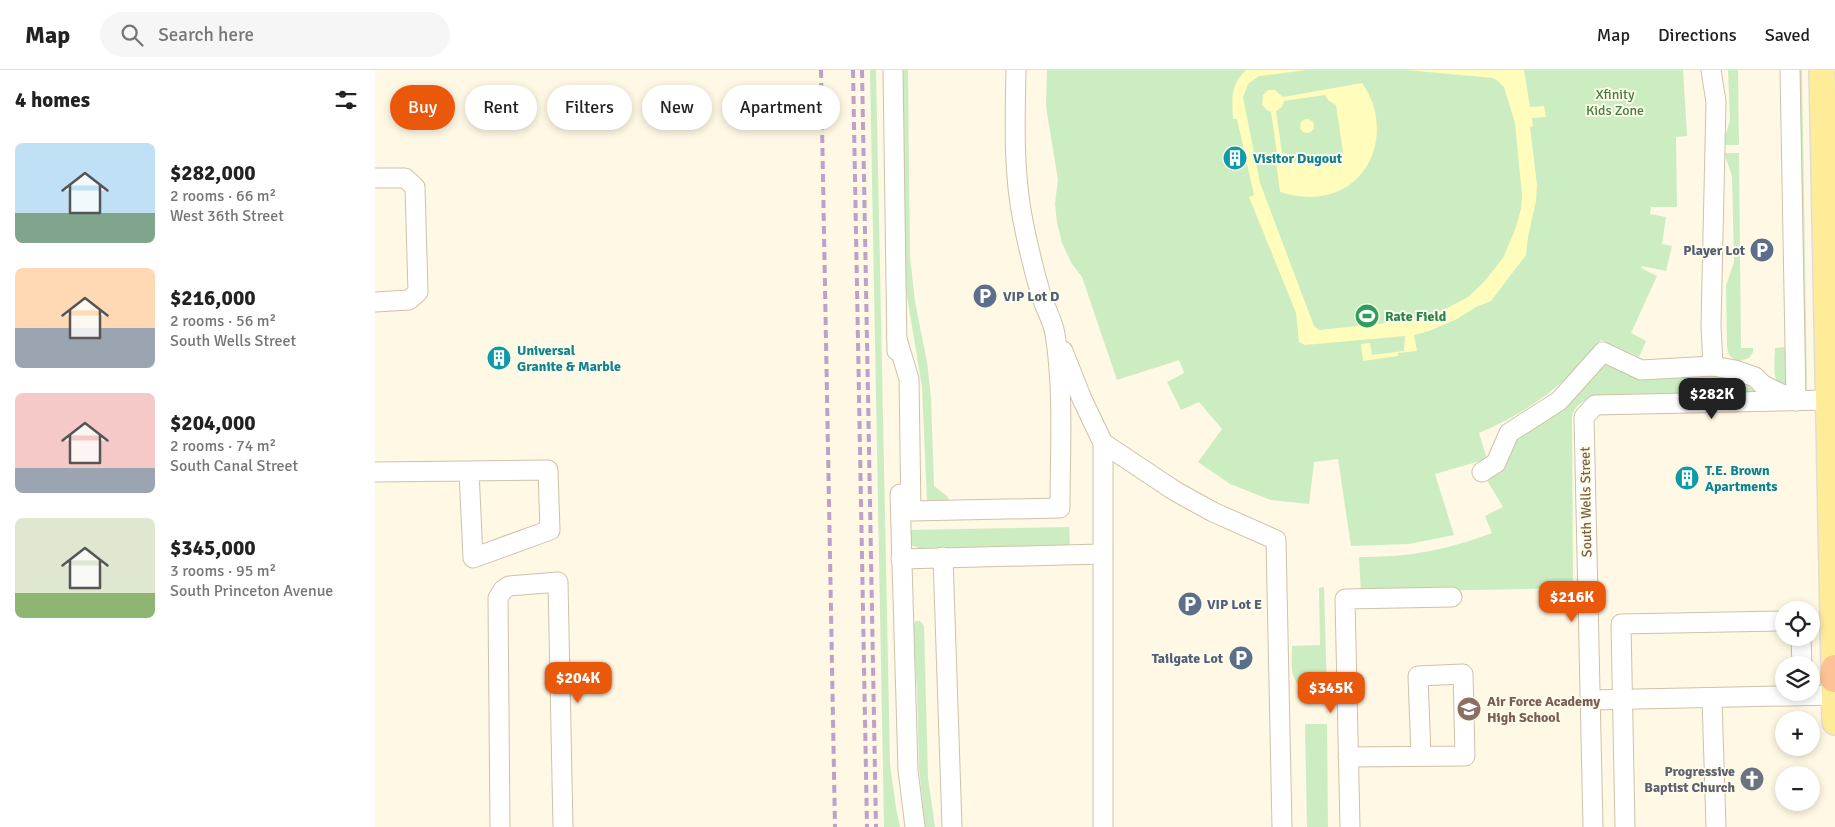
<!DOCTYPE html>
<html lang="en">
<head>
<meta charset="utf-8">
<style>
	:root { --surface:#fff; --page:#f6f6f6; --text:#222; --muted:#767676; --line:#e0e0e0; --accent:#ea580c }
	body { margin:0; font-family:Signika,sans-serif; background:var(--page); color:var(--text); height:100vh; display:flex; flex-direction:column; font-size:19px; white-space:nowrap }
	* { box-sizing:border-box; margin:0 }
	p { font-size:16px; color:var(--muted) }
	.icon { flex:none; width:28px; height:28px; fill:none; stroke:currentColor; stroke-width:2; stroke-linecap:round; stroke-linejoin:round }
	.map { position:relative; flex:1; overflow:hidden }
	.drawer { display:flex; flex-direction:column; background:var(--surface); width:375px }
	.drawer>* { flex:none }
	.guide { position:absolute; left:15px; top:15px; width:475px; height:45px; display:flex; gap:10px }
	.buttons { position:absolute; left:1400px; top:531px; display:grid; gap:10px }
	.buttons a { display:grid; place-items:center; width:45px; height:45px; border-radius:50%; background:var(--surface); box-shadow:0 2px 8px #0003; font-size:25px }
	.price { position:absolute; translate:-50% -42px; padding:0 11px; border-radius:10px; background:var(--accent); color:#fff; font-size:16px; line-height:32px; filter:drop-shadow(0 1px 2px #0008) }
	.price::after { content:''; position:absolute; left:50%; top:30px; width:15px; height:11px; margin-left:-8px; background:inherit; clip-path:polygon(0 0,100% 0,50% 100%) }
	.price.current { background:#222; color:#fff }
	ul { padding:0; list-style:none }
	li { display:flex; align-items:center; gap:15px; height:125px; padding:0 15px }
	li span { display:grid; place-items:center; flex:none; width:140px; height:100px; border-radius:8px; color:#555 }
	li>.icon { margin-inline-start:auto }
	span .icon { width:60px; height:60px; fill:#fffc; stroke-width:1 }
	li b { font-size:21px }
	h2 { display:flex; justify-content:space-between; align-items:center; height:60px; padding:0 15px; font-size:21px }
	.pill { padding:0 18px; border-radius:22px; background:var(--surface); box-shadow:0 2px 8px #0003; font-size:18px; line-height:45px }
	.pill.current { background:var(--accent); color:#fff }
	header { display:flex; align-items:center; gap:30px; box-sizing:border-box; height:70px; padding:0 25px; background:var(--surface); border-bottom:1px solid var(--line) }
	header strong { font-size:24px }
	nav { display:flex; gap:28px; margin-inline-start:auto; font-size:18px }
	.search { width:350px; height:45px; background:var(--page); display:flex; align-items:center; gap:12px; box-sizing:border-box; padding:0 18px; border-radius:28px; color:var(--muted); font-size:19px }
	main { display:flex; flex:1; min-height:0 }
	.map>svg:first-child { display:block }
</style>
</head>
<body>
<header>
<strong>Map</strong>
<div class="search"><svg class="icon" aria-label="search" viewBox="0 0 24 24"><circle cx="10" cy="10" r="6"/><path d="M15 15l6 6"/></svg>Search here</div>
<nav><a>Map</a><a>Directions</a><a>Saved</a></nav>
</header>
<main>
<section class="drawer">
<h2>4 homes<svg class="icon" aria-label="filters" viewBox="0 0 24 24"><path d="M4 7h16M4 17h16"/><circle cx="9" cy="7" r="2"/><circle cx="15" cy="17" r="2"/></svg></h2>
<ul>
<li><span style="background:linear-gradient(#bfe0f5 70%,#7fa58c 0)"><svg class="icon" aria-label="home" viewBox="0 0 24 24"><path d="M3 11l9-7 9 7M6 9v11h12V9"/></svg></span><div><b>$282,000</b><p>2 rooms · 66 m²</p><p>West 36th Street</p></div></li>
<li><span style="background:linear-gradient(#ffd9b3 60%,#9aa5b1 0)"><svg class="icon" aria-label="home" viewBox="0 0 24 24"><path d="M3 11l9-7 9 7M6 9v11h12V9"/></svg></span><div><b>$216,000</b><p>2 rooms · 56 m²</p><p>South Wells Street</p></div></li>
<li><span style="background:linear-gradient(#f6c9c9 75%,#9aa5b1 0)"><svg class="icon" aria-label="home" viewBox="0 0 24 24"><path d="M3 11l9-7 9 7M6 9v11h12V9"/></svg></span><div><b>$204,000</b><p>2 rooms · 74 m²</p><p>South Canal Street</p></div></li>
<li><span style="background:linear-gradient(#dfe7d0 75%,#8fb573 0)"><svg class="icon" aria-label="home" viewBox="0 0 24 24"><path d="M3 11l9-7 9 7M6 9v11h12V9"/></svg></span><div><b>$345,000</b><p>3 rooms · 95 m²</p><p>South Princeton Avenue</p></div></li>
</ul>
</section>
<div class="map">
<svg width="1460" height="757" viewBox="0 0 1460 757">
	<rect width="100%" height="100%" fill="#fef8e4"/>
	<g fill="#cbedc1">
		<path d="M495,0H501L515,694L521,738L525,757H509Z"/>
		<path d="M524,0H533L535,187L540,232L552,292L556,328L559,416L572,426L574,430L571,434L552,431L547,317L530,214Z"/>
		<path d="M672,0H1308L1312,66L1301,67L1302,137H1276L1275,144L1291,147L1287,174L1297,176L1291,201L1267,196L1266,198L1282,206L1256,263L1271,271L1264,287L1226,270C1193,313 1154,342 1104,363L1112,389L1060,404L1079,465L1034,474L976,476L963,389L939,392L934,434L896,430L855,414L823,392L847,359L824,332L806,340L792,312L809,303L804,290L742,310L707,207L697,194L687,173L682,153L680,133L683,110L671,37Z"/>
		<path d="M1353,0H1363L1364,75H1348L1355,50Z"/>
		<path d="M1405,0H1409L1412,316L1408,318C1396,313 1400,289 1400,278L1410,277Z"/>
		<path d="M1421,0H1427L1432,323L1429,321Z"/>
		<path d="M1349,83H1364L1366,278H1378V282L1374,288L1364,291C1356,289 1352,284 1352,275L1351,216L1359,192L1357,106Z"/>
		<path d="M1232,287L1261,307L1353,306L1378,319L1379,321V323L1216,328C1206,332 1199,336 1197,347L1198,518L986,522L984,487C1035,487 1068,481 1117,463L1110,446L1128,437L1110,407L1135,374Z"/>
		<path d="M694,457L695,475L543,478L534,474L533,460Z"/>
		<path d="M949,517L952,625H930V618C913,612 917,591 917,576L945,575L944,518Z"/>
		<path d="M541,551H545L549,556L553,708L560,757H550L544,697L542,621L538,557L539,554Z"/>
		<path d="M930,654H952L953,757H932Z"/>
	</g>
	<g fill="#fffcbc" fill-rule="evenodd">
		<path d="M871,0H932L884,6L873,14L868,27L885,113L939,256L944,260L1040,250L1057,246L1093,227L1108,213L1128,188L1140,160L1146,139L1147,125L1140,53L1129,17L1123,11L1118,8L1031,0H1149L1155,37L1169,36L1171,47L1157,48L1158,56L1155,57L1162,115L1161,131L1153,167L1151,185L1116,231L1101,237L1082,249L1054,261L1039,265L1042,281L1023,283V286L988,291L986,274L995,273L997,285L1029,281L1030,266L930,275L924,272L921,243L874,127L879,125L862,49H858C857,29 855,15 871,0Z"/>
		<path d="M987,13C1015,51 1003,110 955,124C938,129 921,127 905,122L900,84L902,83L896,42L892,40L887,35L888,25L893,20H900L908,27ZM950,25L954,31L961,35L968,82L963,85L918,91L912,84L907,83L901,41L907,37L909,31Z"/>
		<circle cx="932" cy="56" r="7"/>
	</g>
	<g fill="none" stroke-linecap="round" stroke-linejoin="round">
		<defs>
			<g id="minor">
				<path d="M518,0L522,281"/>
				<path d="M1336,0L1341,32L1336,255L1338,296"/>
				<path d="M0,108H30L40,117L43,222L34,230L0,232"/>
				<path d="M522,269L534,309L536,441L685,438C685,382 689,319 680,264C678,251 670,238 666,225C659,201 653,176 648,151C638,101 640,51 641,0"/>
				<path d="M688,281L707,329L728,373V757"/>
				<path d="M728,373L800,421L838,442L901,470L907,757"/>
				<path d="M0,402L173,400L175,460L98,488L94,401"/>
				<path d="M1107,402L1121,393L1134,363L1184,331L1228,282L1266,300L1338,296L1360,300L1380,307L1388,315L1421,331L1415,0"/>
				<path d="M525,424L533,700L540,757"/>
				<path d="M568,487L577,757"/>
				<path d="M526,489L727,484"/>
				<path d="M1426,568L1427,595"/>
				<path d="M1337,628L1341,757"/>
				<path d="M1215,630L1459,625"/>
				<path d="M973,687L1090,686L1088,604L1043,606L1046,686"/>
				<path d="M125,757L123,528L128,520L134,516L183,512L188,757"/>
				<path d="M975,757L970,529L1077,527"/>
				<path d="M1218,757L1209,347L1220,335L1453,330"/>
				<path d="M1250,757L1246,554L1409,551"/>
			</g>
			<path id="major" d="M1447,0L1460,652"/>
			<path id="highway" d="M1459,608L1460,599"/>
		</defs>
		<use href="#minor" stroke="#d0c1a9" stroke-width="21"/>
		<use href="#major" stroke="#e1dcd7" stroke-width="28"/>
		<use href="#highway" stroke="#e1dcd7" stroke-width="30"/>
		<use href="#minor" stroke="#fff" stroke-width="19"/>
		<use href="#major" stroke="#ffec99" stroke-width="25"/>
		<use href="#highway" stroke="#fdc396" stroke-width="28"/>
		<g stroke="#bda1c9" stroke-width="4" stroke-dasharray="8 5" stroke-linecap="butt">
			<path d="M446,0L460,757"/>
			<path d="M478,0L492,757"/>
			<path d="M487,0L501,757"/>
		</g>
	</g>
	<defs>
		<symbol id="building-disc" viewBox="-11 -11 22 22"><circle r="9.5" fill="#0f9aa8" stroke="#fffbeb"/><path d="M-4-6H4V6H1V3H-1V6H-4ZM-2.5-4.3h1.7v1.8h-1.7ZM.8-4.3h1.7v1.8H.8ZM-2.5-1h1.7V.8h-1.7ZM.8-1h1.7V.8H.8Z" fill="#fff"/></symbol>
		<symbol id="parking-disc" viewBox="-11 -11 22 22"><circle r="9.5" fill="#5c6f8a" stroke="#fffbeb"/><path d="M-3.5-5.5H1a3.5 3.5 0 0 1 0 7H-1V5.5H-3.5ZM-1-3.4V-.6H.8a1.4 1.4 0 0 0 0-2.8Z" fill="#fff"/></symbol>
		<symbol id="stadium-disc" viewBox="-11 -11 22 22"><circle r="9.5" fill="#2e9e5b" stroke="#fffbeb"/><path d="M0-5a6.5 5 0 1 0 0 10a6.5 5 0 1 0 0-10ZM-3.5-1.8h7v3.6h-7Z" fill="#fff"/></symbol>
		<symbol id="school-disc" viewBox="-11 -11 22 22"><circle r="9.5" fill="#8d6e63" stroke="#fffbeb"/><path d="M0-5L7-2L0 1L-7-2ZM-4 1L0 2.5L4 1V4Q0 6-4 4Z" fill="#fff"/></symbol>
		<symbol id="church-disc" viewBox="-11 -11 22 22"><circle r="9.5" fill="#6b7280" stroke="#fffbeb"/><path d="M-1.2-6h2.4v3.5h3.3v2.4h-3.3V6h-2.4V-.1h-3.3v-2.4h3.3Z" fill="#fff"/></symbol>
	</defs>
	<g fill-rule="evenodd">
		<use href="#building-disc" x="846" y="74" width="28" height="28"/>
		<use href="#parking-disc" x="1373" y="166" width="28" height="28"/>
		<use href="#parking-disc" x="596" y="212" width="28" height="28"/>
		<use href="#stadium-disc" x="978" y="232" width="28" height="28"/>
		<use href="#building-disc" x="110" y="274" width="28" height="28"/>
		<use href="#building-disc" x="1298" y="394" width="28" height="28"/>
		<use href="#parking-disc" x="801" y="520" width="28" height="28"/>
		<use href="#parking-disc" x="852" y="574" width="28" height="28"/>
		<use href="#school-disc" x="1080" y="625" width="28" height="28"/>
		<use href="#church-disc" x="1363" y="695" width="28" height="28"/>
	</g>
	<g text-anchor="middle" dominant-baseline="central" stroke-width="4" stroke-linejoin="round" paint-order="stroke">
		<g font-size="14" fill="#457f3e" stroke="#fffbeb">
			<text x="1240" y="24">Xfinity<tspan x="1240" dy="16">Kids Zone</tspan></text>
		</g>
		<g font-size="14" font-weight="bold" fill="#0d838f" stroke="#fffbeb" text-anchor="start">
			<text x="878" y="88">Visitor Dugout</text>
			<text x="142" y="280">Universal<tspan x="142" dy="16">Granite &amp; Marble</tspan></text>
			<text x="1330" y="400">T.E. Brown<tspan x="1330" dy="16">Apartments</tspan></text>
		</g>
		<g font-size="14" font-weight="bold" fill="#4e5e75" stroke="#fffbeb" text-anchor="end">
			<text x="1370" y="180">Player Lot</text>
			<text x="628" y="226" text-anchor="start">VIP Lot D</text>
			<text x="832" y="534" text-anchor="start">VIP Lot E</text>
			<text x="848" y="588">Tailgate Lot</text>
		</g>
		<g font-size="14" font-weight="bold" fill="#27864d" stroke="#fffbeb" text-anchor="start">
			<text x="1010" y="246">Rate Field</text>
		</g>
		<g font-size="14" fill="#786247" stroke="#fffbeb">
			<text transform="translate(1211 432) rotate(-91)">South Wells Street</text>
		</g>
		<g font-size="14" font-weight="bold" fill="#785e54" stroke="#fffbeb" text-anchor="start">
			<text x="1112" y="631">Air Force Academy<tspan x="1112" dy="16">High School</tspan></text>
		</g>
		<g font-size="14" font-weight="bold" fill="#5b616d" stroke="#fffbeb" text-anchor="end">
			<text x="1360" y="701">Progressive<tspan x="1360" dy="16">Baptist Church</tspan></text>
		</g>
	</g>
</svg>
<div class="buttons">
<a><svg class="icon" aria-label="locate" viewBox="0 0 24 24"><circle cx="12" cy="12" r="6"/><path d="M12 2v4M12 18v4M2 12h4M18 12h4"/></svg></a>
<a><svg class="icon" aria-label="layers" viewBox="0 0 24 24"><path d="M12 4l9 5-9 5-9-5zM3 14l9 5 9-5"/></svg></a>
<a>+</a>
<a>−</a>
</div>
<b class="price current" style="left:1337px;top:350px">$282K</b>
<b class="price" style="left:1197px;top:553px">$216K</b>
<b class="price" style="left:203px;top:634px">$204K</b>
<b class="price" style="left:956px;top:644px">$345K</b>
<div class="guide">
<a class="pill current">Buy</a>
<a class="pill">Rent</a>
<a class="pill">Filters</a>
<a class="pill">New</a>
<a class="pill">Apartment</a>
</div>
</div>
</main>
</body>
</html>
